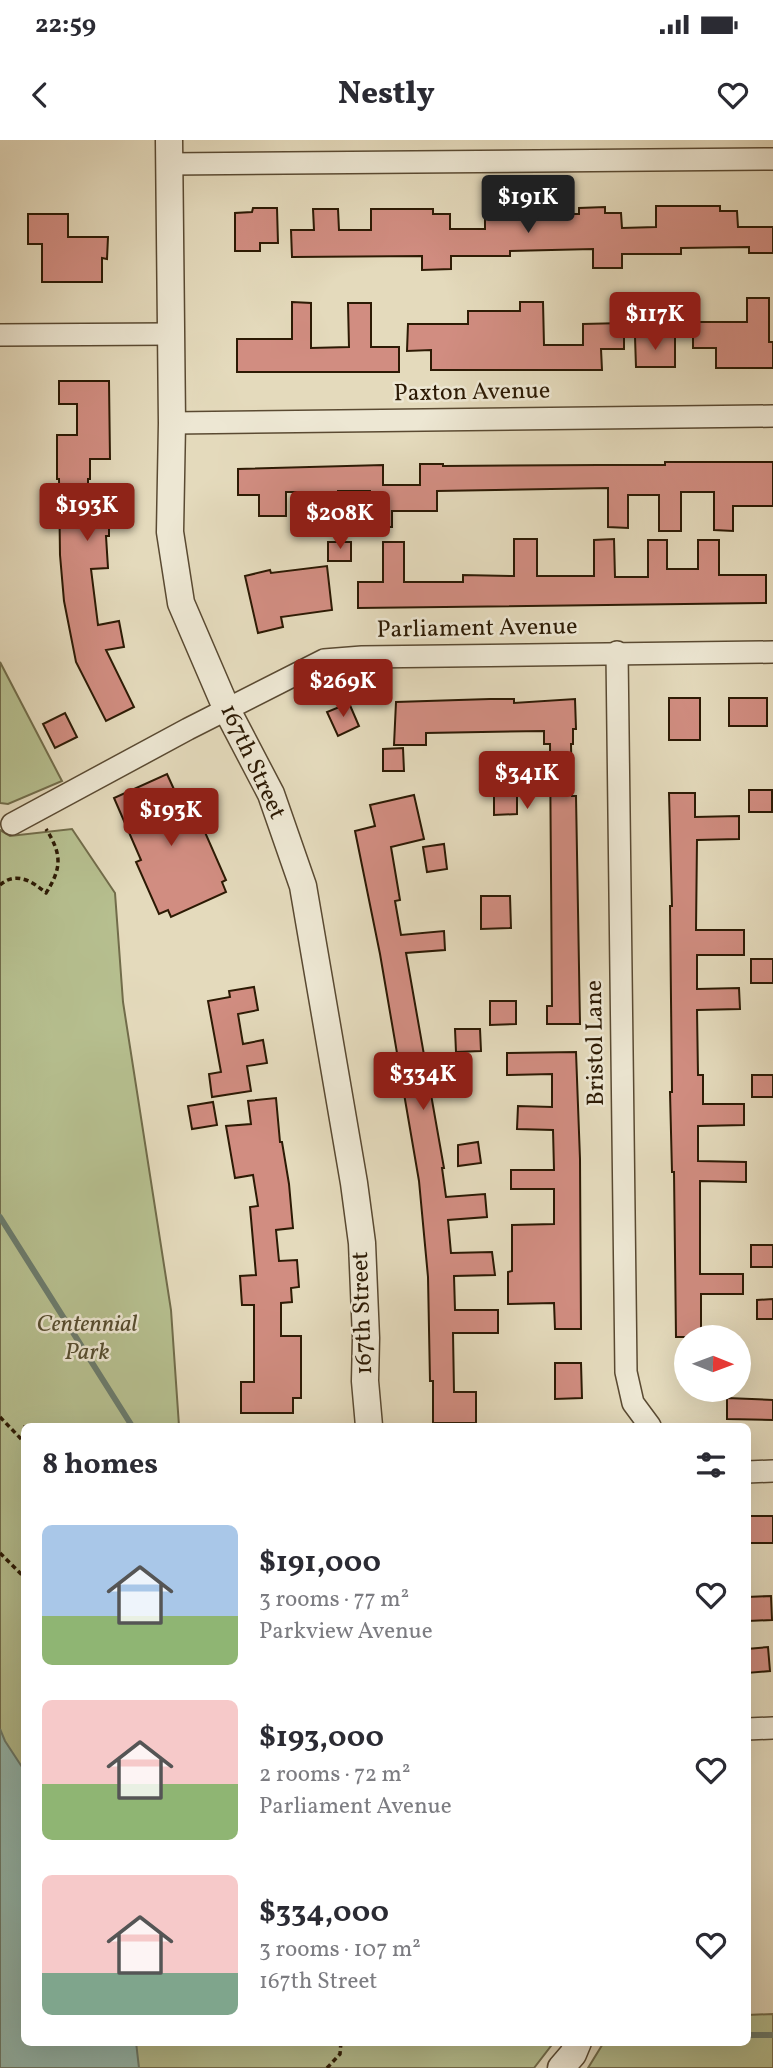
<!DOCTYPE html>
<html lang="en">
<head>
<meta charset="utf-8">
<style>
	:root { --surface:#fff; --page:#f2f2f3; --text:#2b2b33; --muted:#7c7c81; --accent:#8f2418 }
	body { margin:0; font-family:Vollkorn,serif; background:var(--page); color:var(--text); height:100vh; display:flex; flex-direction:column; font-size:26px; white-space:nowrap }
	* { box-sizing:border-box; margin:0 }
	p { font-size:23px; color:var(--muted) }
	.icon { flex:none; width:38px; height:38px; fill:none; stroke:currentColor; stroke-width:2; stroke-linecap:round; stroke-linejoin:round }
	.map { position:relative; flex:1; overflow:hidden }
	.side { position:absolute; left:21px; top:1283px; width:730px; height:623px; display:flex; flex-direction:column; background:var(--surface); border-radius:10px; box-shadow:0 7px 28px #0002 }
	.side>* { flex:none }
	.needle { width:46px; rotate:91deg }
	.buttons { position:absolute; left:674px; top:1185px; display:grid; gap:14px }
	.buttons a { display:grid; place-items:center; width:77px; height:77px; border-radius:50%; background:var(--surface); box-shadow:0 7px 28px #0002; font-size:35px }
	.price { position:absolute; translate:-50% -60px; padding:0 16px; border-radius:7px; background:var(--accent); color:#fff; font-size:23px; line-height:46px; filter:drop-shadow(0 2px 4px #0008) }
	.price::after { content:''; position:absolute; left:50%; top:42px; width:21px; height:16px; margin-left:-10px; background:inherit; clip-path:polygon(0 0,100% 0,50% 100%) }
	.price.active { background:#222; color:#fff }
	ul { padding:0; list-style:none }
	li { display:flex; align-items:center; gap:21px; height:175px; padding:0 21px }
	li span { display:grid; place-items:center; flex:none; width:196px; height:140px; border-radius:10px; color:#555 }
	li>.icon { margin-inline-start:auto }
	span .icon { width:84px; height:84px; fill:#fffc; stroke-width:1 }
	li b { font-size:30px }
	h2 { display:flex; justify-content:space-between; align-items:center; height:84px; padding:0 21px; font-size:30px }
	.status { display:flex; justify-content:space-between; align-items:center; height:49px; padding:0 35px; background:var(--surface); direction:ltr }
	.status svg { height:19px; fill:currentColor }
	header { display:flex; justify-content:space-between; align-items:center; height:91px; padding:0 21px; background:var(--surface); font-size:32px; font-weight:800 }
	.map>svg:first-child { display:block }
</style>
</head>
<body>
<div class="status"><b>22:59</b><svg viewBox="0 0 49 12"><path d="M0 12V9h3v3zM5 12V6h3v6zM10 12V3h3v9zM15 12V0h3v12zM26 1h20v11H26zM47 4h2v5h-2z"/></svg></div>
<header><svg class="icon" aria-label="back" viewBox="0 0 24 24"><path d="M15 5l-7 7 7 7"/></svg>Nestly<svg class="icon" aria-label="heart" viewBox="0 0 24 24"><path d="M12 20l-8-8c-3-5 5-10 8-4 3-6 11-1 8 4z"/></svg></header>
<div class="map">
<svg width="773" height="1928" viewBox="0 0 773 1928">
	<rect width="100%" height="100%" fill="#e4dabc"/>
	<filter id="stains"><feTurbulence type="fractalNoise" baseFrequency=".00286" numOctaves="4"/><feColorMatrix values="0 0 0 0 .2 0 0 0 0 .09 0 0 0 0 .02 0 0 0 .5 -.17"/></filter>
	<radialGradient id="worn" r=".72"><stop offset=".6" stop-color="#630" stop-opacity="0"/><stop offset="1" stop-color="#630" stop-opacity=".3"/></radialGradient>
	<g fill="#b6bf8f" stroke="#716c4a" stroke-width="2">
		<path d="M0,522L62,641L8,664L0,663Z"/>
		<path d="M72,689L115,753L123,862L171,1170L179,1286H24V1902H554L534,1928H0V690L10,696Z"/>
		<path d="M773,1874V1928H588L604,1902H747V1875Z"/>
	</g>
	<path fill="#95bbb1" stroke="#6b7b6c" stroke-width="2" d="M0,1589L5,1601L24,1630V1902H136L139,1928H0Z"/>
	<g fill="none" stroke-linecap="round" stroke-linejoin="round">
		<g stroke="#6b7b6c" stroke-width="6">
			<path d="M0,1077L132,1286"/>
			<path d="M747,1895H773"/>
		</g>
	</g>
	<g fill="#d18d81" stroke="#2c1a04" stroke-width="2">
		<path d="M656,66H720V71H737L738,87H773V113H749V107L681,108V114H622V128H593V109L510,111V116H451V129L422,130V116L292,117L291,90H314L313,69H338L339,90H371V69H433V74H450V89H485V68H549V74H579V68L605,67V73H621L622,88L656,87Z"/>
		<path d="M253,68H277L278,103H260V111H235V73L252,72Z"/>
		<path d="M28,74H68V97H108L107,119L102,118V142H42V104H28Z"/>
		<path d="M747,158H769V202H773V228H716V208H693V182H747Z"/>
		<path d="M292,162L311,163V208L349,207L348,163H371V207H399V232H237V199H292Z"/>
		<path d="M520,162H543L544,205H583V184L624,183V209H601L602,230H431V210L407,211L408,184H468V171H520Z"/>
		<path d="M675,196V227H636L635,197Z"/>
		<path d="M59,241H109L110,319H90V339H88V370H109V396H106L108,428L91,429L98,485L119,481L124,507L106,510L134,567L106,581L76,522L64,461L60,415L59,339H57V295H77V264H59Z"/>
		<path d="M665,322H773V366H733V391L714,390V352H681V391H659V355H628V388L608,387V348L437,351V371H392V387H371L370,351H338L339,387H317V352H286V376H259V355H238V329L383,325V345H420V324H443V326L599,325H665Z"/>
		<path d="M514,399H537V436H594V400L614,399L615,437H648V400H667V429H698V400H719V435H766V463L358,468V442H383V402H404V442H463V435L514,436Z"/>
		<rect x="328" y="402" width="23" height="19"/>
		<path d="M327,426L332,470L281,477L283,487L258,493L245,436L270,430L271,433Z"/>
		<rect x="669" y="558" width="31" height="42"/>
		<rect x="729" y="558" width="38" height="28"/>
		<path d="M490,559H514V563L575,559L576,589H573V604H571L572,656H576L580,884H547V866H552L550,604H544V591L426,593V605H394L396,562Z"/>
		<path d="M349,563L359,586L338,596L327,572Z"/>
		<path d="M65,573L77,597L55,608L43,584Z"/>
		<path d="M403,608L404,631H383V609Z"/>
		<path d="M506,621V645H492L489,622Z"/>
		<path d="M167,634L187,678L197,674L226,740L222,742L226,752L171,777L168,770L159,774L136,722L141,720L114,658Z"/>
		<rect x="749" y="650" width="23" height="22"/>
		<path d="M494,653H517V674L494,675Z"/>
		<path d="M669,653H695V677L739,676V699L697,700L696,790H744V815H697V849L739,848L740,869L697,870L698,935H703V964H744V985L698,986V1021L746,1022V1042L700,1041V1134H743V1154H701V1197H676L674,1032H672L670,952H672L670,766H672Z"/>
		<path d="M414,655L424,699L391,707L400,760L395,761L401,795L444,791L445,810L406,813L444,1028H442L446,1057L485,1054L487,1077L448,1080L451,1113L492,1112L495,1135L454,1136L455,1170H498V1193H453L454,1252H476V1283H433V1241H430L428,1137L419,1041L380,814L355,691L375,686L370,665Z"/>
		<path d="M444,704L447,729L427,732L423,707Z"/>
		<path d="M481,756H510L511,788L481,789Z"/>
		<rect x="751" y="819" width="22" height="24"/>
		<path d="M254,847L258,870L238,874L243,904L263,900L267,923L247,926L251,951L212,957L209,934L221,932L208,861L230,857L229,851Z"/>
		<path d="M490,861H516V884L490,885Z"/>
		<path d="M455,889H480L481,911L456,912Z"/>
		<path d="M576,912L580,1019L581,1189H555L554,1163L508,1164V1132L512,1131V1085L554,1084V1049H511V1030H554L553,990L517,989L518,966L552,967V934L507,935V913Z"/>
		<rect x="752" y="935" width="21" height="22"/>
		<path d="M276,958L280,1002H282L289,1044L293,1088L276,1090L279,1121L297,1120L299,1147L291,1148L292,1162L281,1163V1196H301V1258H293V1273H241V1242H254V1165H242L240,1136L256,1135L250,1067L258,1066L253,1035L235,1038L226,986L251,984L248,961Z"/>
		<path d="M213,962L217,985L192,989L188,966Z"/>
		<path d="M478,1002L481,1023L458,1026V1005Z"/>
		<rect x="751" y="1105" width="22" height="22"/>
		<path d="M773,1159V1179H757V1160Z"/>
		<path d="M555,1223H581L582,1258L555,1259Z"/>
		<path d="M727,1258L773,1260V1280L727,1279Z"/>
		<rect x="747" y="1376" width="26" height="27"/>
		<path d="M771,1456L772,1480L748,1481L747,1457Z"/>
		<path d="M768,1507L770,1531L747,1533V1509Z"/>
	</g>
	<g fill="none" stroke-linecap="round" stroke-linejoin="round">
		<defs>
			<g id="minor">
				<path d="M169,24L773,19"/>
				<path d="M0,195L171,194"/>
				<path d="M172,283L773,276"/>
				<path d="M617,512L626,1232L633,1263L650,1286"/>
				<path d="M12,684L188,589L324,520L362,517L773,512"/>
				<path d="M747,1332L773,1331"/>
				<path d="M747,1589L773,1588"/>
			</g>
			<g id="tertiary">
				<path d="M169,0L172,283L170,392L181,463L227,570L271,654L303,746L354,1043L362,1103L366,1198L365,1241L369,1286"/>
				<path d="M561,1928L573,1914L578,1902"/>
			</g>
		</defs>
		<use href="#minor" stroke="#5a4a32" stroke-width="24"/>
		<use href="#tertiary" stroke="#5a4a32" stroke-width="29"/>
		<g stroke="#2c1a04" stroke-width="3.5" stroke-dasharray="5 3.5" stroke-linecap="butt">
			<path d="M0,745C16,731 32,741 46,753C62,728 62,714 46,689"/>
			<path d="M0,1277L24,1302"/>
			<path d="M0,1413L24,1437"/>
			<path d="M327,1928L340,1914L341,1902"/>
		</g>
		<use href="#minor" stroke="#ede7d3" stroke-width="21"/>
		<use href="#tertiary" stroke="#ede7d3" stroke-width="26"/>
	</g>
	<g text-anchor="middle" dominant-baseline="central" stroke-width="5" stroke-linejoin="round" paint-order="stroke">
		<g font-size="24" fill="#2c1a04" stroke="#ede7d3">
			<text transform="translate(472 253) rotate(-1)">Paxton Avenue</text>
			<text transform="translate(477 489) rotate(-1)">Parliament Avenue</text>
			<text transform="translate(252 622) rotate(65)">167th Street</text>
			<text transform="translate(596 903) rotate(-91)">Bristol Lane</text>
			<text transform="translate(363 1173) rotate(-92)">167th Street</text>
		</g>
		<g font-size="24" font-style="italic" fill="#554c2e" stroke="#ede7d3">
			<text x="87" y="1185">Centennial<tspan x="87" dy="28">Park</tspan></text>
		</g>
	</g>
	<rect width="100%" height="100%" filter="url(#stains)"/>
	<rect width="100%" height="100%" fill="url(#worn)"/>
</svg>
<div class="buttons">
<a><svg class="needle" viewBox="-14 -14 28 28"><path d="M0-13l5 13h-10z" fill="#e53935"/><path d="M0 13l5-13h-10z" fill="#7c7c81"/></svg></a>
</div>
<b class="price active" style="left:528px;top:95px">$191K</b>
<b class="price" style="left:655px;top:212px">$117K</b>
<b class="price" style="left:87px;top:403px">$193K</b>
<b class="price" style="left:340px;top:411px">$208K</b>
<b class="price" style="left:343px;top:579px">$269K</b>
<b class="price" style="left:527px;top:671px">$341K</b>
<b class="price" style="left:171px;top:708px">$193K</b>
<b class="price" style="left:423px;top:972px">$334K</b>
<section class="side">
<h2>8 homes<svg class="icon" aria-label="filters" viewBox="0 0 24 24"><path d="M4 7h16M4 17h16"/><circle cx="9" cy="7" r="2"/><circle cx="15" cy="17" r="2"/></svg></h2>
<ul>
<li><span style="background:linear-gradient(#a9c7e8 65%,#8fb573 0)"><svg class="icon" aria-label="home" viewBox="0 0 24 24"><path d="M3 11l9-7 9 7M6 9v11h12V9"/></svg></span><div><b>$191,000</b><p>3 rooms · 77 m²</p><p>Parkview Avenue</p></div><svg class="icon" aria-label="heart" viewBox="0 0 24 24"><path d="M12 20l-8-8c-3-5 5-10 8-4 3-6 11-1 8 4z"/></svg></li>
<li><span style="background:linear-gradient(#f6c9c9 60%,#8fb573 0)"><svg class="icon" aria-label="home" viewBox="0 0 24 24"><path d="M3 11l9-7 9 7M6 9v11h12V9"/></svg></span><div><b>$193,000</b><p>2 rooms · 72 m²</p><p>Parliament Avenue</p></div><svg class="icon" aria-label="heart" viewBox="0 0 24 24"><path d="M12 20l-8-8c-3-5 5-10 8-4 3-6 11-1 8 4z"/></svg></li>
<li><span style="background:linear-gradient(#f6c9c9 70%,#7fa58c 0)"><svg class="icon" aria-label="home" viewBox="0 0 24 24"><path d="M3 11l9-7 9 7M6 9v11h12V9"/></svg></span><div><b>$334,000</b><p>3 rooms · 107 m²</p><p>167th Street</p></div><svg class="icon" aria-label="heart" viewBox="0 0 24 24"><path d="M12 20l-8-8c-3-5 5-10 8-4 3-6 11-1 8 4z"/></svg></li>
</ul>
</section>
</div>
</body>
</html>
